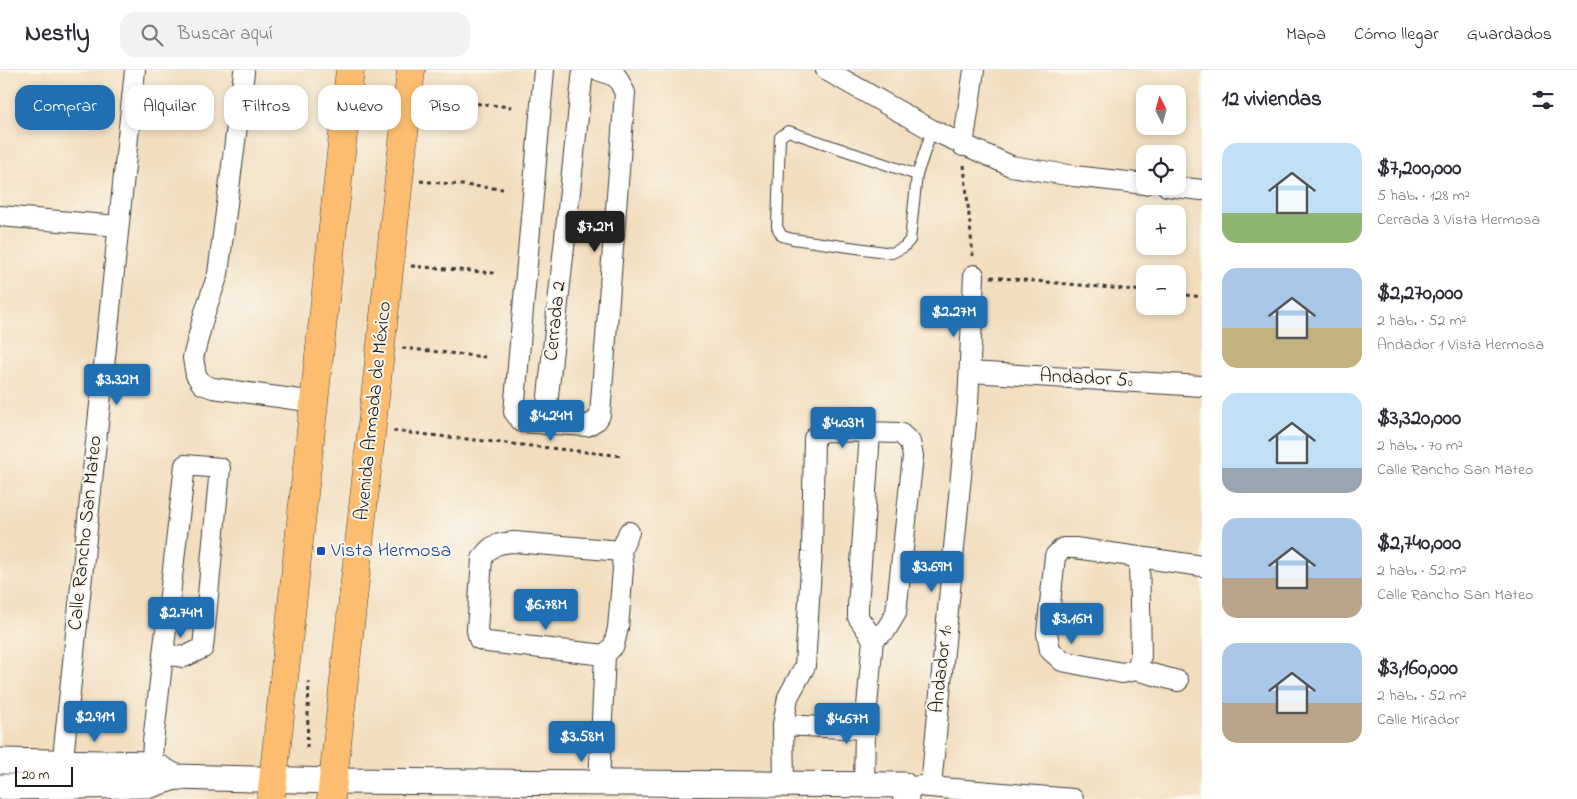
<!DOCTYPE html>
<html lang="es">
<head>
<meta charset="utf-8">
<style>
	:root { --surface:#fff; --page:#f2f2f3; --text:#2b2b33; --muted:#7c7c81; --line:#e1e1e2; --accent:#1f6fb2 }
	body { margin:0; font-family:"Indie Flower",sans-serif; background:var(--page); color:var(--text); height:100vh; display:flex; flex-direction:column; font-size:19px; white-space:nowrap }
	* { box-sizing:border-box; margin:0 }
	p { font-size:16px; color:var(--muted) }
	.icon { flex:none; width:28px; height:28px; fill:none; stroke:currentColor; stroke-width:2; stroke-linecap:round; stroke-linejoin:round }
	.map { position:relative; flex:1; overflow:hidden }
	.side { display:flex; flex-direction:column; background:var(--surface); width:375px }
	.side>* { flex:none }
	.top-card { position:absolute; left:15px; top:15px; width:475px; height:45px; display:flex; gap:10px }
	.needle { width:32px; rotate:354deg }
	.tools { position:absolute; left:1136px; top:15px; display:grid; gap:10px }
	.tools a { display:grid; place-items:center; width:50px; height:50px; border-radius:10px; background:var(--surface); box-shadow:0 2px 8px #0003; font-size:25px }
	.scale { position:absolute; left:15px; bottom:12px; width:58px; box-sizing:border-box; padding-left:5px; border:2px solid #1c1c1c; border-top:0; font-size:14px; line-height:18px; white-space:nowrap; color:#1c1c1c; -webkit-text-stroke:4px #fbf7ec; paint-order:stroke }
	.price { position:absolute; translate:-50% -42px; padding:0 11px; border-radius:5px; background:var(--accent); color:#fff; font-size:16px; line-height:32px; filter:drop-shadow(0 1px 2px #0008) }
	.price::after { content:''; position:absolute; left:50%; top:30px; width:15px; height:11px; margin-left:-8px; background:inherit; clip-path:polygon(0 0,100% 0,50% 100%) }
	.price.active { background:#222; color:#fff }
	ul { padding:0; list-style:none }
	li { display:flex; align-items:center; gap:15px; height:125px; padding:0 20px }
	li span { display:grid; place-items:center; flex:none; width:140px; height:100px; border-radius:15px; color:#555 }
	li>.icon { margin-inline-start:auto }
	span .icon { width:60px; height:60px; fill:#fffc; stroke-width:1 }
	li b { font-size:21px }
	h2 { display:flex; justify-content:space-between; align-items:center; height:60px; padding:0 20px; font-size:21px }
	.tag { padding:0 18px; border-radius:15px; background:var(--surface); box-shadow:0 2px 8px #0003; font-size:18px; line-height:45px }
	.tag.active { background:var(--accent); color:#fff }
	header { display:flex; align-items:center; gap:30px; box-sizing:border-box; height:70px; padding:0 25px; background:var(--surface); border-bottom:1px solid var(--line) }
	header strong { font-size:24px }
	nav { display:flex; gap:28px; margin-inline-start:auto; font-size:18px }
	.search { width:350px; height:45px; background:var(--page); display:flex; align-items:center; gap:12px; box-sizing:border-box; padding:0 18px; border-radius:15px; color:var(--muted); font-size:19px }
	main { display:flex; flex:1; min-height:0 }
	.map>svg:first-child { display:block }
</style>
</head>
<body>
<header>
<strong>Nestly</strong>
<div class="search"><svg class="icon" aria-label="search" viewBox="0 0 24 24"><circle cx="10" cy="10" r="6"/><path d="M15 15l6 6"/></svg>Buscar aquí</div>
<nav><a>Mapa</a><a>Cómo llegar</a><a>Guardados</a></nav>
</header>
<main>
<div class="map">
<svg width="1202" height="729" viewBox="0 0 1202 729">
	<rect width="100%" height="100%" fill="#fbf7ec"/>
	<filter id="ink" filterUnits="userSpaceOnUse"><feTurbulence type="fractalNoise" baseFrequency=".02" numOctaves="2"/><feDisplacementMap in="SourceGraphic" scale="10" xChannelSelector="R" yChannelSelector="G"/><feConvolveMatrix kernelMatrix="1 2 1 2 8 2 1 2 1" color-interpolation-filters="sRGB"/></filter>
	<filter id="wash" filterUnits="userSpaceOnUse"><feTurbulence type="fractalNoise" baseFrequency=".0096" numOctaves="4" result="noise"/><feDisplacementMap in="SourceGraphic" scale="20" xChannelSelector="R" yChannelSelector="G"/><feGaussianBlur stdDeviation="1.12" result="paint"/><feColorMatrix in="noise" values="0 0 0 0 0 0 0 0 0 0 0 0 0 0 0 0 0 1.4 0 .05"/><feComposite in="paint" operator="in"/></filter>
	<g filter="url(#wash)">
		<rect width="100%" height="100%" fill="#f2debf"/>
	</g>
	<g filter="url(#ink)">
		<g fill="none" stroke-linecap="round" stroke-linejoin="round">
			<defs>
				<path id="service" d="M917,105L788,61L780,67L777,157L782,166L793,169L892,183L904,177L910,170L917,105L932,60"/>
				<g id="minor">
					<path d="M544,0L514,342L522,352L587,356L597,350L600,345L625,23L617,7L598,0"/>
					<path d="M826,0L932,60L1011,96L1074,106L1145,114"/>
					<path d="M244,2L218,204L204,245L193,288L196,305L202,314L213,318L315,332"/>
					<path d="M963,76L974,0"/>
					<path d="M1167,116L1202,120"/>
					<path d="M0,146L118,156"/>
					<path d="M970,302L1202,316"/>
					<path d="M545,354L583,0"/>
					<path d="M870,363L858,537V547L873,569"/>
					<path d="M1139,487L1141,586L1136,600L1122,603L1062,591L1050,580L1047,563L1055,486L1063,478H1075L1202,496"/>
					<path d="M605,585L487,572L479,569L477,560L482,489C490,475 498,473 514,472L621,481"/>
					<path d="M1136,600L1178,611"/>
					<path d="M783,655L784,714"/>
					<path d="M61,707L135,0"/>
					<path d="M151,708L153,672L185,395L220,398L203,578L184,587L163,584"/>
					<path d="M599,713L605,585L614,575L618,558L623,499L621,481L629,462"/>
					<path d="M864,715L865,659L873,569L886,560L896,543L913,386L910,372L900,363L826,361L819,363L814,368L812,482L805,596L788,627L783,655L865,659"/>
					<path d="M918,716L1073,729"/>
					<path d="M931,716L968,333L974,205"/>
				</g>
				<g id="tertiary">
					<path d="M0,691L152,694L175,707"/>
					<path d="M0,717L151,715L175,707L334,711L904,715L906,729"/>
				</g>
				<g id="primary">
					<path d="M271,729L350,0"/>
					<path d="M331,729L411,0"/>
				</g>
			</defs>
			<use href="#service" stroke="#3c3934" stroke-width="12"/>
			<use href="#minor" stroke="#3c3934" stroke-width="22"/>
			<use href="#tertiary" stroke="#3c3934" stroke-width="27"/>
			<use href="#primary" stroke="#3c3934" stroke-width="29"/>
			<g stroke="#3c3934" stroke-width="3" stroke-dasharray="4 4" stroke-linecap="butt">
				<path d="M429,29L512,37"/>
				<path d="M964,95L973,186"/>
				<path d="M420,111L503,119"/>
				<path d="M411,196L494,203"/>
				<path d="M991,207L1145,221"/>
				<path d="M1178,224L1202,227"/>
				<path d="M402,278L485,287"/>
				<path d="M393,361L623,386"/>
				<path d="M307,678L309,611"/>
			</g>
			<use href="#service" stroke="#fff" stroke-width="10"/>
			<use href="#minor" stroke="#fff" stroke-width="20"/>
			<use href="#tertiary" stroke="#fff" stroke-width="25"/>
			<use href="#primary" stroke="#fcbd6f" stroke-width="28"/>
		</g>
	</g>
	<rect fill="#1a4fb4" stroke="#fbf7ec" stroke-width="2" x="316" y="476" width="10" height="10" rx="2.5"/>
	<g text-anchor="middle" dominant-baseline="central" stroke-width="4" stroke-linejoin="round" paint-order="stroke">
		<g font-size="20" fill="#1c1c1c" stroke="#fbf7ec">
			<text transform="translate(556 251) rotate(-84)">Cerrada 2</text>
			<text transform="translate(1086 309) rotate(3)">Andador 5º</text>
			<text transform="translate(374 341) rotate(-84)">Avenida Armada de México</text>
			<text transform="translate(86 463) rotate(-84)">Calle Rancho San Mateo</text>
			<text transform="translate(942 599) rotate(-84)">Andador 1º</text>
		</g>
		<g font-size="20" fill="#164399" stroke="#fbf7ec" text-anchor="start">
			<text x="331" y="481">Vista Hermosa</text>
		</g>
	</g>
</svg>
<div class="tools">
<a><svg class="needle" viewBox="-14 -14 28 28"><path d="M0-13l5 13h-10z" fill="#e53935"/><path d="M0 13l5-13h-10z" fill="#7c7c81"/></svg></a>
<a><svg class="icon" aria-label="locate" viewBox="0 0 24 24"><circle cx="12" cy="12" r="6"/><path d="M12 2v4M12 18v4M2 12h4M18 12h4"/></svg></a>
<a>+</a>
<a>−</a>
</div>
<div class="scale">20 m</div>
<b class="price active" style="left:595px;top:183px">$7.2M</b>
<b class="price" style="left:954px;top:268px">$2.27M</b>
<b class="price" style="left:117px;top:336px">$3.32M</b>
<b class="price" style="left:551px;top:372px">$4.24M</b>
<b class="price" style="left:843px;top:379px">$4.03M</b>
<b class="price" style="left:932px;top:523px">$3.69M</b>
<b class="price" style="left:546px;top:561px">$6.78M</b>
<b class="price" style="left:181px;top:569px">$2.74M</b>
<b class="price" style="left:1072px;top:575px">$3.16M</b>
<b class="price" style="left:95px;top:673px">$2.91M</b>
<b class="price" style="left:847px;top:675px">$4.67M</b>
<b class="price" style="left:582px;top:693px">$3.58M</b>
<div class="top-card">
<a class="tag active">Comprar</a>
<a class="tag">Alquilar</a>
<a class="tag">Filtros</a>
<a class="tag">Nuevo</a>
<a class="tag">Piso</a>
</div>
</div>
<section class="side">
<h2>12 viviendas<svg class="icon" aria-label="filters" viewBox="0 0 24 24"><path d="M4 7h16M4 17h16"/><circle cx="9" cy="7" r="2"/><circle cx="15" cy="17" r="2"/></svg></h2>
<ul>
<li><span style="background:linear-gradient(#bfe0f5 70%,#8fb573 0)"><svg class="icon" aria-label="home" viewBox="0 0 24 24"><path d="M3 11l9-7 9 7M6 9v11h12V9"/></svg></span><div><b>$7,200,000</b><p>5 hab. · 128 m²</p><p>Cerrada 3 Vista Hermosa</p></div></li>
<li><span style="background:linear-gradient(#a9c7e8 60%,#c2b280 0)"><svg class="icon" aria-label="home" viewBox="0 0 24 24"><path d="M3 11l9-7 9 7M6 9v11h12V9"/></svg></span><div><b>$2,270,000</b><p>2 hab. · 52 m²</p><p>Andador 1 Vista Hermosa</p></div></li>
<li><span style="background:linear-gradient(#bfe0f5 75%,#9aa5b1 0)"><svg class="icon" aria-label="home" viewBox="0 0 24 24"><path d="M3 11l9-7 9 7M6 9v11h12V9"/></svg></span><div><b>$3,320,000</b><p>2 hab. · 70 m²</p><p>Calle Rancho San Mateo</p></div></li>
<li><span style="background:linear-gradient(#a9c7e8 60%,#b9a48a 0)"><svg class="icon" aria-label="home" viewBox="0 0 24 24"><path d="M3 11l9-7 9 7M6 9v11h12V9"/></svg></span><div><b>$2,740,000</b><p>2 hab. · 52 m²</p><p>Calle Rancho San Mateo</p></div></li>
<li><span style="background:linear-gradient(#a9c7e8 60%,#b9a48a 0)"><svg class="icon" aria-label="home" viewBox="0 0 24 24"><path d="M3 11l9-7 9 7M6 9v11h12V9"/></svg></span><div><b>$3,160,000</b><p>2 hab. · 52 m²</p><p>Calle Mirador</p></div></li>
</ul>
</section>
</main>
</body>
</html>
